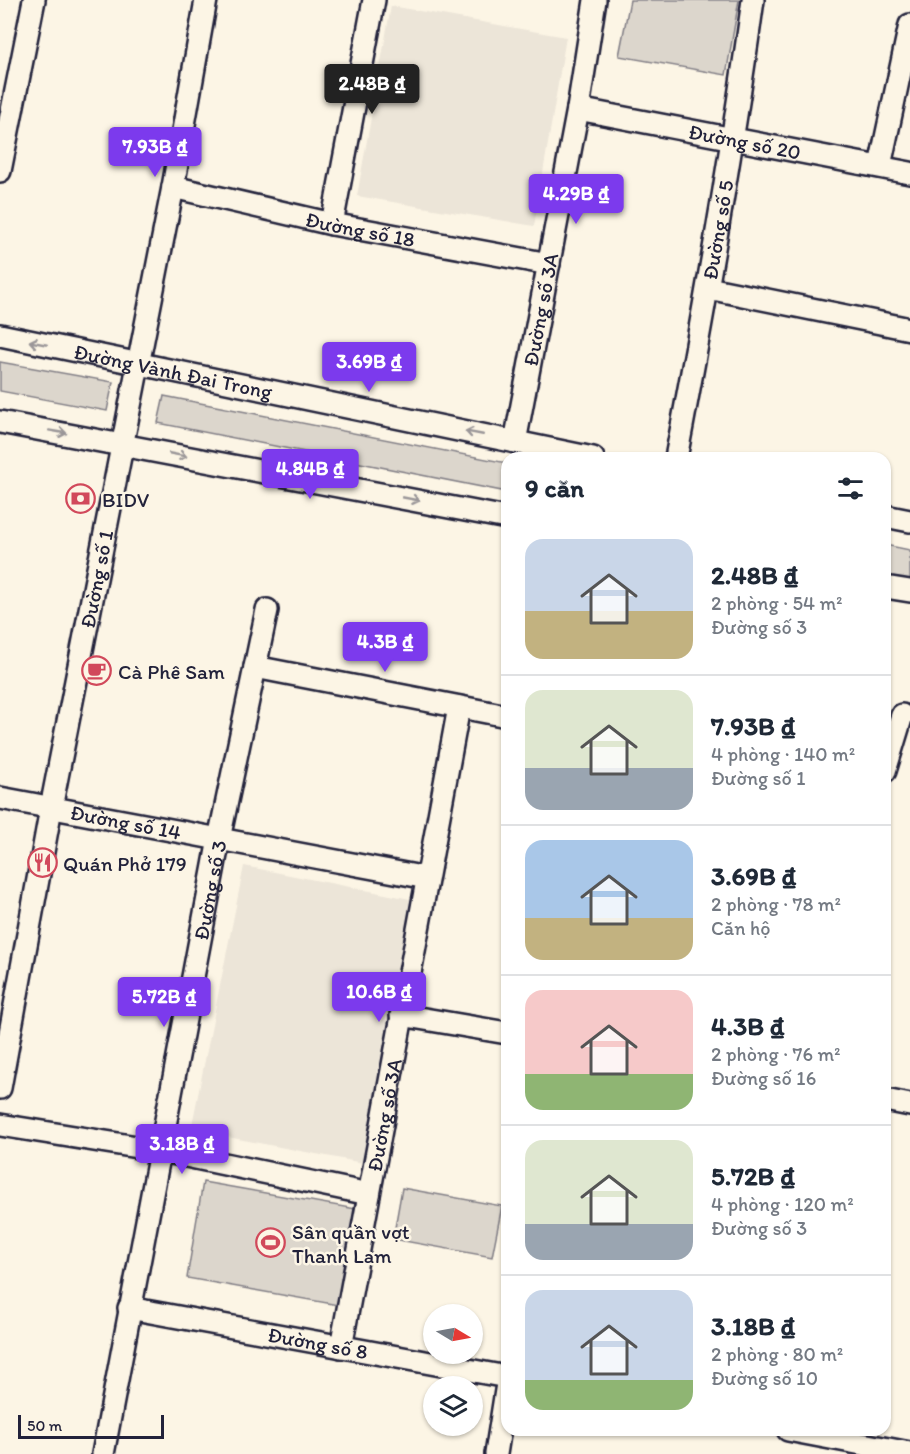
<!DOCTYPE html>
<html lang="vi">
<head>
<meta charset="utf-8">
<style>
	:root { --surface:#fff; --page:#f6f6f7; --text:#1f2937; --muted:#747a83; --line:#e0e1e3; --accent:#7c3aed }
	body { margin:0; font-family:Itim,sans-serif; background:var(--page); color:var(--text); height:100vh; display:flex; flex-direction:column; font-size:22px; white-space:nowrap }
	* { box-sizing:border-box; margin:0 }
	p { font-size:20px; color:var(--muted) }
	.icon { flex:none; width:33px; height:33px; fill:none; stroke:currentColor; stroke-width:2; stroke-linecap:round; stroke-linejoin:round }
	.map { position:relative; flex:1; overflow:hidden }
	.details { position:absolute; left:501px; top:452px; width:390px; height:984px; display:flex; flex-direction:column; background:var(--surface); border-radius:18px; box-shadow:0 2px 4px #0004 }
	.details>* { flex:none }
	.needle { width:39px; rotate:100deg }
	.buttons { position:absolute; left:423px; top:1304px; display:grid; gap:12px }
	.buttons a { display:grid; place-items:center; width:60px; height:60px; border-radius:50%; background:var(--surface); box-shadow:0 2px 4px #0004; font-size:30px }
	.scale { position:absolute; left:18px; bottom:15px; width:146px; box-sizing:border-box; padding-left:6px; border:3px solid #22223b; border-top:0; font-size:16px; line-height:21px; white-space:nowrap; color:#22223b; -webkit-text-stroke:4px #fcf5e5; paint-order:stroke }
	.price { position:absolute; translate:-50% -51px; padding:0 14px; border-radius:6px; background:var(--accent); color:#fff; font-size:20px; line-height:39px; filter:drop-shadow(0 2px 3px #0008) }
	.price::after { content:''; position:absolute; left:50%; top:36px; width:18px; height:14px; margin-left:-9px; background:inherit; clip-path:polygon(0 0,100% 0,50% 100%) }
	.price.selected { background:#222; color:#fff }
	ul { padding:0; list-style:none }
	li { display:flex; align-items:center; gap:18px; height:150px; padding:0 24px }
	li+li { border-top:2px solid var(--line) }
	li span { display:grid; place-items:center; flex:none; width:168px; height:120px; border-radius:18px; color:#555 }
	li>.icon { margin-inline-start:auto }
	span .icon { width:72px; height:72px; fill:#fffc; stroke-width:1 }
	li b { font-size:26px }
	h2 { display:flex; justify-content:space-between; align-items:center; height:72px; padding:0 24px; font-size:26px }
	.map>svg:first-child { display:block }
</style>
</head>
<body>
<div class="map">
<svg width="910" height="1454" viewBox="0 0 910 1454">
	<rect width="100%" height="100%" fill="#fcf5e5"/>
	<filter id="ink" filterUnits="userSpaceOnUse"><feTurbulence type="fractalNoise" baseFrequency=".0167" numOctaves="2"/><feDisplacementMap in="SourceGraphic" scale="12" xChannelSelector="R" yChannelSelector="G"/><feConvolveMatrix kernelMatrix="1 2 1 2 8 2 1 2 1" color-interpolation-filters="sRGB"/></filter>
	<g filter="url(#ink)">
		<g fill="#ece5d8">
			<path d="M391,6L566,37L534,226L357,196Z"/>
			<path d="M244,866L415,900L363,1163L191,1130Z"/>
		</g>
		<g fill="#dcd6cc" stroke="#7f7c84" stroke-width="1.5">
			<path d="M630,0H739L726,75L619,56Z"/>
			<path d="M0,362L113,382L107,411L0,391Z"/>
			<path d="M164,396L507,463V492L158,423Z"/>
			<path d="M885,545L910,550V580L885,575Z"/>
			<path d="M203,1182L356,1209L338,1305L187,1278Z"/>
			<path d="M402,1188L502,1206L492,1257L393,1239Z"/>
		</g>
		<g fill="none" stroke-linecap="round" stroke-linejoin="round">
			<defs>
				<g id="minor">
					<path id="s1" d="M578,109L910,173"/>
					<path d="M880,166L910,25"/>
					<path d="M0,171L34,0"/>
					<path id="s2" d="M173,187L332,224L549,264"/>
					<path d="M332,224L374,0"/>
					<path d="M708,288L910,329"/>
					<path id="s3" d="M0,335L593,458"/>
					<path d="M0,422L507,518"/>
					<path id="s4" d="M515,442L578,109L595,0"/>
					<path id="s5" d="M676,458C705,305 732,153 753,0"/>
					<path d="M885,516L910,521"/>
					<path d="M885,587L910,591"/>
					<path d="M255,667L507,716"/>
					<path d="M885,771L902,715"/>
					<path id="s6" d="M0,798L427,878"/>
					<path d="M401,1015L507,1033"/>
					<path id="s7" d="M0,1088L51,808L173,187L206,0"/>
					<path d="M885,1100L910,1105"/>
					<path d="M0,1125L162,1151L369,1194"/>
					<path id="s8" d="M129,1308L507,1377"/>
					<path id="s9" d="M341,1347L459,707"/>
					<path d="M788,1430L910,1453"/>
					<path id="s10" d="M103,1454L219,839L267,610"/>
					<path d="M496,1454L507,1384"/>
				</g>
			</defs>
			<use href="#minor" stroke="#22223b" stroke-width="26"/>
			<use href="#minor" stroke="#fcf5e5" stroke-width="21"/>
		</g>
		<defs><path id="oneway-shaft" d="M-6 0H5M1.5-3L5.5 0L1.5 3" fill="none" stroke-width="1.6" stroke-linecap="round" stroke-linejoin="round" transform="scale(1.5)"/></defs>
		<g stroke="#9a9698">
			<use href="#oneway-shaft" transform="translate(38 343) rotate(-169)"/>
			<use href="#oneway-shaft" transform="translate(58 432) rotate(10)"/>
			<use href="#oneway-shaft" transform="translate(474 433) rotate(-169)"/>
			<use href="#oneway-shaft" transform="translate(178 455) rotate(11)"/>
			<use href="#oneway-shaft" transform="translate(411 499) rotate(11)"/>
		</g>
	</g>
	<defs>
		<symbol id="bank-ring" viewBox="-11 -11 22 22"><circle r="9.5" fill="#fcf5e5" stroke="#d1495b" stroke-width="1.5"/><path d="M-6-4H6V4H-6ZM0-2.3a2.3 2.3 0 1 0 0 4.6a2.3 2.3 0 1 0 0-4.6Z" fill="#d1495b"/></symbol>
		<symbol id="cafe-ring" viewBox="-11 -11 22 22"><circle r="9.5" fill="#fcf5e5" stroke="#d1495b" stroke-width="1.5"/><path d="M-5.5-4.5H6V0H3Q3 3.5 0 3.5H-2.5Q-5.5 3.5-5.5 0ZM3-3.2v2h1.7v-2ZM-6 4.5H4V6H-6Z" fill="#d1495b"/></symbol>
		<symbol id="restaurant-ring" viewBox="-11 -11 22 22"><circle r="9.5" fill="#fcf5e5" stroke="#d1495b" stroke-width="1.5"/><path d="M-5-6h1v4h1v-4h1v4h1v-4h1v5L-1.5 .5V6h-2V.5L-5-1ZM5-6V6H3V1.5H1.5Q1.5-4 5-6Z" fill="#d1495b"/></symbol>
		<symbol id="stadium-ring" viewBox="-11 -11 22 22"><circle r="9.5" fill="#fcf5e5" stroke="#d1495b" stroke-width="1.5"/><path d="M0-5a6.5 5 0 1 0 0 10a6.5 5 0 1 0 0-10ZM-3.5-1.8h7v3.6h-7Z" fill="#d1495b"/></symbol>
	</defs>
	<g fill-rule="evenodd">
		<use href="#bank-ring" x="64" y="482" width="33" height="33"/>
		<use href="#cafe-ring" x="80" y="654" width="33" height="33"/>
		<use href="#restaurant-ring" x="26" y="846" width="33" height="33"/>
		<use href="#stadium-ring" x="254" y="1226" width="33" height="33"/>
	</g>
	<g text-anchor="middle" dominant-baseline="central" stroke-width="5" stroke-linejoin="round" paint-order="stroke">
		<g font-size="21" fill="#22223b" stroke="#fcf5e5">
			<text stroke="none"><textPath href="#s1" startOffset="170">Đường số 20</textPath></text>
			<text stroke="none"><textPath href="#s2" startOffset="192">Đường số 18</textPath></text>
			<text stroke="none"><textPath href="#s5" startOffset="232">Đường số 5</textPath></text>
			<text stroke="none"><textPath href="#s4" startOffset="135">Đường số 3A</textPath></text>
			<text stroke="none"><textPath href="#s3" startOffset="177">Đường Vành Đai Trong</textPath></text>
			<text stroke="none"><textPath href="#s7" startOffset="518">Đường số 1</textPath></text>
			<text stroke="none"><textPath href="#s6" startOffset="128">Đường số 14</textPath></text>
			<text stroke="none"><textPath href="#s10" startOffset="574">Đường số 3</textPath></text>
			<text stroke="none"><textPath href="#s9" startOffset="236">Đường số 3A</textPath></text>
			<text stroke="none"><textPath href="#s8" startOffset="192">Đường số 8</textPath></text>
		</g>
		<g font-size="21" fill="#22223b" stroke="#fcf5e5" text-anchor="start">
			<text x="102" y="499">BIDV</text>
			<text x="118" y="671">Cà Phê Sam</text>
			<text x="63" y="863">Quán Phở 179</text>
			<text x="292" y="1231">Sân quần vợt<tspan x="292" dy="24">Thanh Lam</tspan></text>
		</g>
	</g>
</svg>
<div class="buttons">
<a><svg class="needle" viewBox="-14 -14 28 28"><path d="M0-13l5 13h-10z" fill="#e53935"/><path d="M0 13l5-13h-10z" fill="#747a83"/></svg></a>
<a><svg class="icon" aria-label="layers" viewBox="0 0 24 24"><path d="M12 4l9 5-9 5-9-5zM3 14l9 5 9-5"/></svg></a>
</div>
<div class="scale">50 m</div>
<b class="price selected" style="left:372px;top:115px">2.48B ₫</b>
<b class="price" style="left:155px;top:178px">7.93B ₫</b>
<b class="price" style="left:576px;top:225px">4.29B ₫</b>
<b class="price" style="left:369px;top:393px">3.69B ₫</b>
<b class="price" style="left:310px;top:500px">4.84B ₫</b>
<b class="price" style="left:385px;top:673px">4.3B ₫</b>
<b class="price" style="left:379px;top:1023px">10.6B ₫</b>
<b class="price" style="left:164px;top:1028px">5.72B ₫</b>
<b class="price" style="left:182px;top:1175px">3.18B ₫</b>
<section class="details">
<h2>9 căn<svg class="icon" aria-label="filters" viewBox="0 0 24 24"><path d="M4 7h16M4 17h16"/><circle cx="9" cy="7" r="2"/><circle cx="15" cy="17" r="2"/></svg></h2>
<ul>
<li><span style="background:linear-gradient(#c9d6e8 60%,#c2b280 0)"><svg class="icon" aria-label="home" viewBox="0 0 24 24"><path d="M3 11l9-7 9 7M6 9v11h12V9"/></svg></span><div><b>2.48B ₫</b><p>2 phòng · 54 m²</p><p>Đường số 3</p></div></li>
<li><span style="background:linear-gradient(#dfe7d0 65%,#9aa5b1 0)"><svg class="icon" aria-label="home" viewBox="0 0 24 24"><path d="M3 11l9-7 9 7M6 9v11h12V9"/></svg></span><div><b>7.93B ₫</b><p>4 phòng · 140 m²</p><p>Đường số 1</p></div></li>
<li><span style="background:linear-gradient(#a9c7e8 65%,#c2b280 0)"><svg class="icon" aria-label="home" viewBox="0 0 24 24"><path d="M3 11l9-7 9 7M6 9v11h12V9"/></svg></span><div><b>3.69B ₫</b><p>2 phòng · 78 m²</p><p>Căn hộ</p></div></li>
<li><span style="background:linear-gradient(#f6c9c9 70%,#8fb573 0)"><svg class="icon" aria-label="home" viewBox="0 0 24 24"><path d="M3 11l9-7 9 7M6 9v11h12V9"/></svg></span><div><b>4.3B ₫</b><p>2 phòng · 76 m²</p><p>Đường số 16</p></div></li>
<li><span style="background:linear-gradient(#dfe7d0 70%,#9aa5b1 0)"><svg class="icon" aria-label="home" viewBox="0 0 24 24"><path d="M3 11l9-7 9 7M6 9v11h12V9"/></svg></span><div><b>5.72B ₫</b><p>4 phòng · 120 m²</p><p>Đường số 3</p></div></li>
<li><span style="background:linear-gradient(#c9d6e8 75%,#8fb573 0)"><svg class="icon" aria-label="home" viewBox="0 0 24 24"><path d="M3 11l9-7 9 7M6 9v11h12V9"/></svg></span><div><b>3.18B ₫</b><p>2 phòng · 80 m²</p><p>Đường số 10</p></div></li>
</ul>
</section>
</div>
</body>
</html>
